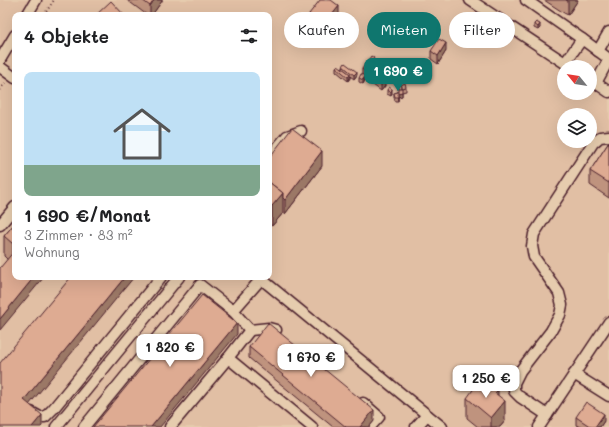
<!DOCTYPE html>
<html lang="de">
<head>
<meta charset="utf-8">
<style>
	:root { --surface:#fff; --page:#f6f6f6; --text:#202124; --muted:#757577; --accent:#0f766e }
	body { margin:0; font-family:Mali,sans-serif; background:var(--page); color:var(--text); height:100vh; display:flex; flex-direction:column; font-size:15px; white-space:nowrap }
	* { box-sizing:border-box; margin:0 }
	p { font-size:13px; color:var(--muted) }
	.icon { flex:none; width:22px; height:22px; fill:none; stroke:currentColor; stroke-width:2; stroke-linecap:round; stroke-linejoin:round }
	.map { position:relative; flex:1; overflow:hidden }
	.side { position:absolute; left:12px; top:12px; width:260px; height:268px; display:flex; flex-direction:column; background:var(--surface); border-radius:8px; box-shadow:0 4px 16px #0002 }
	.side>* { flex:none }
	.top-card { position:absolute; left:284px; top:12px; width:265px; height:36px; display:flex; gap:8px }
	.needle { width:26px; rotate:300deg }
	.buttons { position:absolute; left:557px; top:60px; display:grid; gap:8px }
	.buttons a { display:grid; place-items:center; width:40px; height:40px; border-radius:50%; background:var(--surface); box-shadow:0 4px 16px #0002; font-size:20px }
	.price { position:absolute; translate:-50% -34px; padding:0 9px; border-radius:8px; background:#fff; color:#222; font-size:13px; line-height:26px; filter:drop-shadow(0 1px 2px #0008) }
	.price::after { content:''; position:absolute; left:50%; top:24px; width:12px; height:9px; margin-left:-6px; background:inherit; clip-path:polygon(0 0,100% 0,50% 100%) }
	.price.on { background:var(--accent); color:#fff }
	ul { padding:0; list-style:none }
	li { display:grid; align-content:center; gap:8px; height:212px; padding:0 12px }
	li span { display:grid; place-items:center; height:124px; border-radius:8px; color:#555 }
	li>.icon { margin-inline-start:auto }
	span .icon { width:72px; height:72px; fill:#fffc; stroke-width:1 }
	li b { font-size:17px }
	h2 { display:flex; justify-content:space-between; align-items:center; height:48px; padding:0 12px; font-size:17px }
	.pill { padding:0 14px; border-radius:18px; background:var(--surface); box-shadow:0 4px 16px #0002; font-size:14px; line-height:36px }
	.pill.on { background:var(--accent); color:#fff }
	.map>svg:first-child { display:block }
</style>
</head>
<body>
<div class="map">
<svg width="609" height="427" viewBox="0 0 609 427">
	<rect width="100%" height="100%" fill="#e6ccae"/>
	<filter id="ink" filterUnits="userSpaceOnUse"><feTurbulence type="fractalNoise" baseFrequency=".025" numOctaves="2"/><feDisplacementMap in="SourceGraphic" scale="8" xChannelSelector="R" yChannelSelector="G"/><feConvolveMatrix kernelMatrix="1 2 1 2 8 2 1 2 1" color-interpolation-filters="sRGB"/></filter>
	<g filter="url(#ink)">
		<path fill="#e1bfa4" fill-rule="evenodd" d="M0,0H609V427H0ZM15,15H269V277H15ZM564,67H590V93H564ZM564,115H590V141H564Z"/>
		<g fill="none" stroke-linecap="round" stroke-linejoin="round">
			<defs>
				<g id="minor">
					<path d="M470,0L571,67"/>
					<path d="M526,0L582,39"/>
					<path d="M27,15L36,0"/>
					<path d="M598,51L609,32"/>
					<path d="M0,60L15,35"/>
					<path d="M565,63L582,39L609,59L596,83"/>
					<path d="M0,67L15,78"/>
					<path d="M590,79L609,92"/>
					<path d="M269,158L287,136L301,131"/>
					<path d="M0,225L15,207"/>
					<path d="M259,277L442,427"/>
					<path d="M233,311L261,279"/>
					<path d="M250,330L269,328L276,330"/>
					<path d="M228,358L312,427"/>
					<path d="M574,374L609,396"/>
					<path d="M363,403L379,417L370,427"/>
					<path d="M31,412L40,417H45L53,409L161,277"/>
					<path d="M547,415L520,397L514,391V383L520,371L551,331L560,315L562,305L559,293L534,257L532,246L534,234L593,143L600,137L609,136"/>
					<path d="M56,427L179,277"/>
					<path d="M84,427L200,285L233,311L250,330L228,358L170,427"/>
					<path d="M416,427L427,415"/>
					<path d="M539,427L609,322"/>
				</g>
			</defs>
			<use href="#minor" stroke="#4a1f2b" stroke-width="13"/>
			<g stroke="#4a1f2b" stroke-width="2" stroke-dasharray="1 3" stroke-linecap="butt">
				<path d="M44,15L54,0"/>
				<path d="M0,90L5,83"/>
			</g>
			<use href="#minor" stroke="#e6ccae" stroke-width="10"/>
		</g>
		<g fill="#bf937e" stroke="#4a1f2b">
			<path d="M127,0H162V1L152,15H147Z"/>
			<path d="M544,0H578L568,15L564,13Z"/>
			<path d="M309,14H339L324,33L309,22Z"/>
			<path d="M466,20L473,21L469,26L466,24Z"/>
			<path d="M536,22L540,28L538,30L534,28V24Z"/>
			<path d="M431,51H446L438,64L431,59Z"/>
			<path d="M369,59L374,61L382,75V76L385,86L381,91L365,79V80L363,84L359,82V78L362,75V69L370,65L371,64L369,63Z"/>
			<path d="M343,66L357,75L354,79L350,76V78L348,81L336,71V67L343,68Z"/>
			<path d="M401,85L406,87V91L402,92V96L398,97V101H395L394,97V93L398,92L401,88Z"/>
			<path d="M387,90L392,93L391,96L387,94Z"/>
			<path d="M609,142V198L590,185V171Z"/>
			<path d="M269,158L322,166L285,214L283,213L272,226L269,224Z"/>
			<path d="M15,223V277L7,259L4,256V236Z"/>
			<path d="M249,347L374,421L369,427H333L249,358Z"/>
			<path d="M492,391L498,396L505,421L500,427H478L467,418V398Z"/>
			<path d="M576,417L604,421L600,427H580L576,425Z"/>
		</g>
		<g fill="#9b7866" stroke="#4a1f2b">
			<path d="M154,0H162V1L152,15H150V6Z"/>
			<path d="M566,0H578L568,15V1Z"/>
			<path d="M339,6V14L324,33V25Z"/>
			<path d="M473,17V21L469,26V22Z"/>
			<path d="M540,24V28L538,30V27Z"/>
			<path d="M446,43V51L438,64V56Z"/>
			<path d="M382,67V75L378,80V72Z"/>
			<path d="M357,72V75L354,79V75Z"/>
			<path d="M350,74V78L348,81V77Z"/>
			<path d="M365,76V80L363,84V80Z"/>
			<path d="M385,79V86L381,91V83Z"/>
			<path d="M392,89V93L391,96V92Z"/>
			<path d="M402,92V96L398,97V101V93Z"/>
			<path d="M322,151V166L285,214V200Z"/>
			<path d="M283,193V213L272,226V206Z"/>
			<path d="M15,241V261L13,264V244Z"/>
			<path d="M34,277H44L0,330V319Z"/>
			<path d="M125,277H134L24,411V400Z"/>
			<path d="M237,323V334L160,427H151Z"/>
			<path d="M498,390V410L495,393Z"/>
			<path d="M505,401V421L500,427H491V418Z"/>
			<path d="M374,410V421L369,427H360Z"/>
			<path d="M604,414V421L600,427H595Z"/>
			<path d="M42,415V426L41,427H32Z"/>
		</g>
		<g fill="#deab92" stroke="#4a1f2b">
			<path d="M142,0H154L150,6Z"/>
			<path d="M320,0H331L339,6L324,25L309,14Z"/>
			<path d="M111,1L124,15H96Z"/>
			<path d="M470,14L473,17L469,22L466,20Z"/>
			<path d="M536,22L540,24L538,27L534,24Z"/>
			<path d="M439,39L446,43L438,56L431,51Z"/>
			<path d="M371,56L374,58L372,61L369,59Z"/>
			<path d="M373,61L382,67L378,72L385,79L381,83L362,69L366,63L370,65Z"/>
			<path d="M345,63L357,72L354,75L343,66Z"/>
			<path d="M338,65L350,74L348,77L336,67Z"/>
			<path d="M361,74L365,76L363,80L359,78Z"/>
			<path d="M405,83L406,87L401,88V85Z"/>
			<path d="M389,87L392,89L391,92L387,90Z"/>
			<path d="M398,88H402V92L398,93V97H395L394,93L398,92Z"/>
			<path d="M292,128L322,151L285,200L283,198V193L269,182V158Z"/>
			<path d="M609,142V183L590,171Z"/>
			<path d="M269,182L283,193L272,206L269,204Z"/>
			<path d="M15,223V241L13,244L4,236Z"/>
			<path d="M15,250V277H34L0,319V268Z"/>
			<path d="M71,277H125L24,400L42,415L32,427H0V363Z"/>
			<path d="M202,295L237,323L151,427H93Z"/>
			<path d="M268,323L374,410L360,427H346L249,347Z"/>
			<path d="M480,380L492,391L495,387L498,390L495,393L505,401L491,418L467,398Z"/>
			<path d="M586,402L604,414L595,427H591L576,417Z"/>
		</g>
	</g>
</svg>
<div class="buttons">
<a><svg class="needle" viewBox="-14 -14 28 28"><path d="M0-13l5 13h-10z" fill="#e53935"/><path d="M0 13l5-13h-10z" fill="#757577"/></svg></a>
<a><svg class="icon" aria-label="layers" viewBox="0 0 24 24"><path d="M12 4l9 5-9 5-9-5zM3 14l9 5 9-5"/></svg></a>
</div>
<b class="price on" style="left:398px;top:92px">1 690 €</b>
<b class="price" style="left:170px;top:368px">1 820 €</b>
<b class="price" style="left:311px;top:378px">1 670 €</b>
<b class="price" style="left:486px;top:399px">1 250 €</b>
<div class="top-card">
<a class="pill">Kaufen</a>
<a class="pill on">Mieten</a>
<a class="pill">Filter</a>
</div>
<section class="side">
<h2>4 Objekte<svg class="icon" aria-label="filters" viewBox="0 0 24 24"><path d="M4 7h16M4 17h16"/><circle cx="9" cy="7" r="2"/><circle cx="15" cy="17" r="2"/></svg></h2>
<ul>
<li><span style="background:linear-gradient(#bfe0f5 75%,#7fa58c 0)"><svg class="icon" aria-label="home" viewBox="0 0 24 24"><path d="M3 11l9-7 9 7M6 9v11h12V9"/></svg></span><div><b>1 690 €/Monat</b><p>3 Zimmer · 83 m²</p><p>Wohnung</p></div></li>
</ul>
</section>
</div>
</body>
</html>
